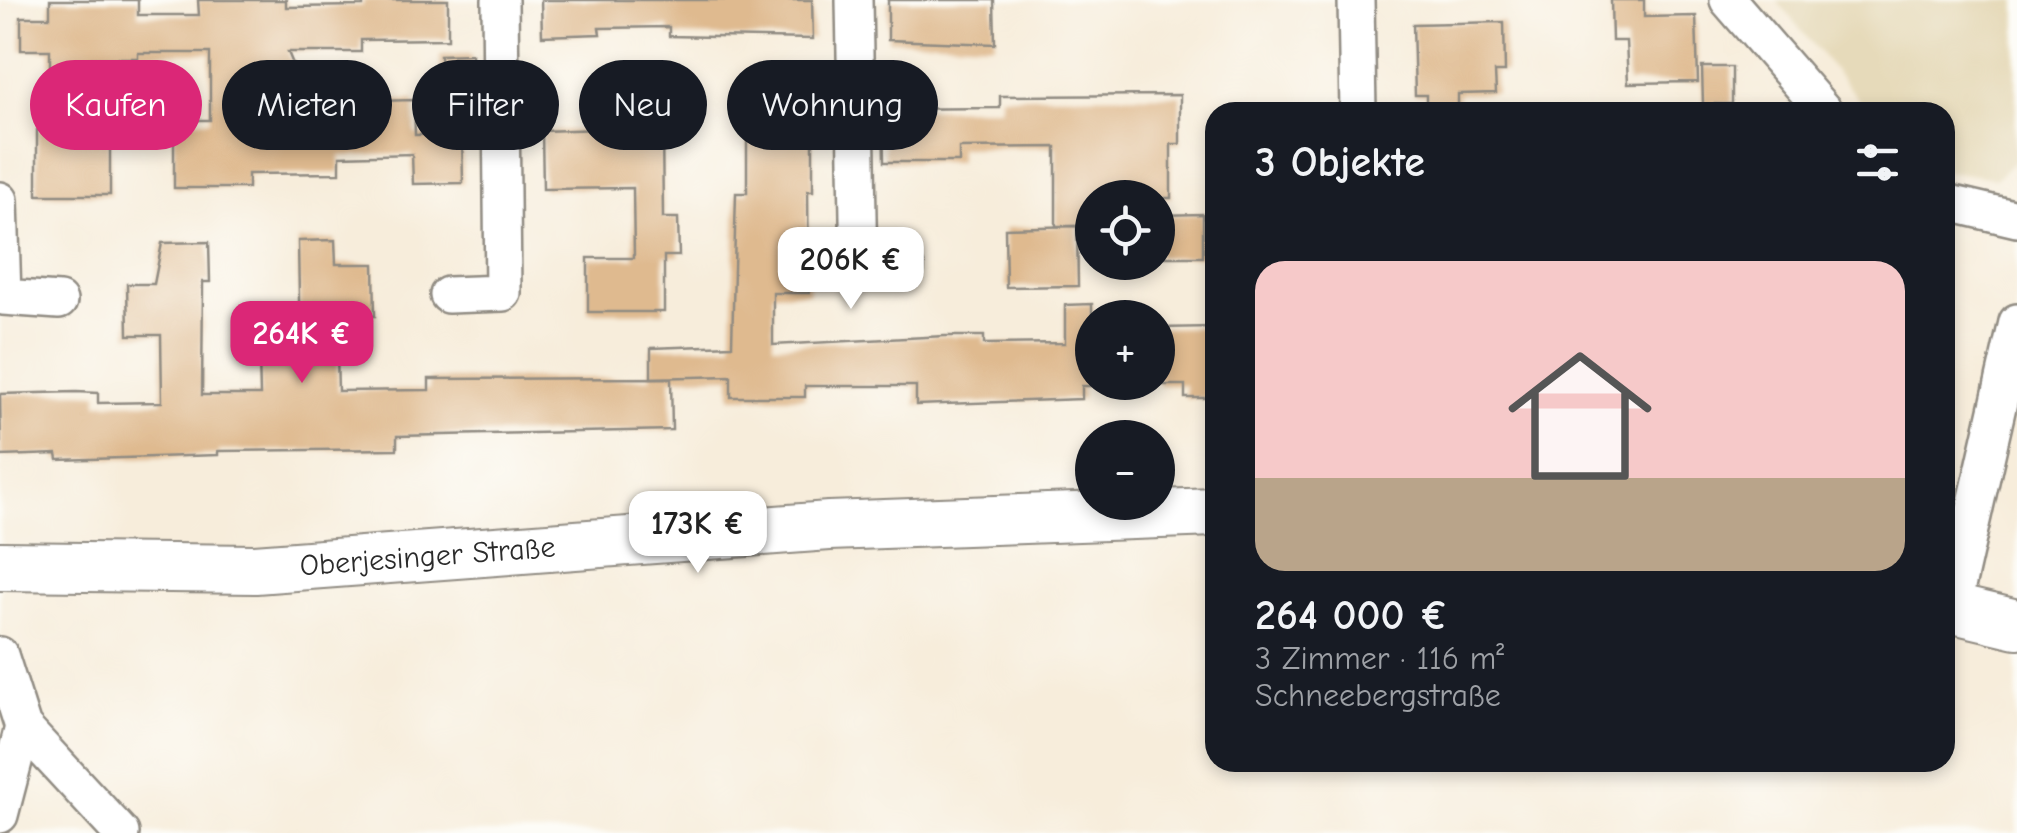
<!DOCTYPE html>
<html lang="de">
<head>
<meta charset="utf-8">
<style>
	:root { --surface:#171b24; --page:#20242c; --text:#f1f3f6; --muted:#9ea1a6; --accent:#db2777 }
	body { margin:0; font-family:"Comic Neue",sans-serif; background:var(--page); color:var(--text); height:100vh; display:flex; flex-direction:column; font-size:38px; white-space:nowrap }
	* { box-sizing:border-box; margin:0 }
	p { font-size:32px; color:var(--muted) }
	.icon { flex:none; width:55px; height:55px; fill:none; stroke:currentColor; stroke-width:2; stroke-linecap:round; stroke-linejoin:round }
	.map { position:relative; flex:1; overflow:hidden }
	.side { position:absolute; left:1205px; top:102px; width:750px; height:670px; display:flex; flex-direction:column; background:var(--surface); border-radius:30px; box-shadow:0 5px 15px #0003 }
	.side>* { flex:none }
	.guide { position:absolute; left:30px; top:60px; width:950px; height:90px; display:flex; gap:20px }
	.controls { position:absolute; left:1075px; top:180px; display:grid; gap:20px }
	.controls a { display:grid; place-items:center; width:100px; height:100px; border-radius:50%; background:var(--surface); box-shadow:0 5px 15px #0003; font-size:50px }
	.price { position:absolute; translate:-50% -85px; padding:0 22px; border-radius:20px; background:#fff; color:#222; font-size:32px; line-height:65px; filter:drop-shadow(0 2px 5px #0008) }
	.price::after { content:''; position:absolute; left:50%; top:60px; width:30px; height:22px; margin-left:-15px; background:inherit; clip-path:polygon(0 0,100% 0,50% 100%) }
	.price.on { background:var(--accent); color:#fff }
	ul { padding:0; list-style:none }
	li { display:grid; align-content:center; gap:20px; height:530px; padding:0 50px }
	li span { display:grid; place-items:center; height:310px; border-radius:30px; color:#555 }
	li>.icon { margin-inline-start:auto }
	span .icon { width:180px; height:180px; fill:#fffc; stroke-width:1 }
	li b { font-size:42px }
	h2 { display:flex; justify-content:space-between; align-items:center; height:120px; padding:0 50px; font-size:42px }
	.tag { padding:0 35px; border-radius:45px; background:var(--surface); box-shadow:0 5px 15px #0003; font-size:35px; line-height:90px }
	.tag.on { background:var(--accent); color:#fff }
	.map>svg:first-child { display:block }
</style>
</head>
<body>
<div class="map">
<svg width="2017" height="833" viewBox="0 0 2017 833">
	<rect width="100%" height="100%" fill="#fdfcf7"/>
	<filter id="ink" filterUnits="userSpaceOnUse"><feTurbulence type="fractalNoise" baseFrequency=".01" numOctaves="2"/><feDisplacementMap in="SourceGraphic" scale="20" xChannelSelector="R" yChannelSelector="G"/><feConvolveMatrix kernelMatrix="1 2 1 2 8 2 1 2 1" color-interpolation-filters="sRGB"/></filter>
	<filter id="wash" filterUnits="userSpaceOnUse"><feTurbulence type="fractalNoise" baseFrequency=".0048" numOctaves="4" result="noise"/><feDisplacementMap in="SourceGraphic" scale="40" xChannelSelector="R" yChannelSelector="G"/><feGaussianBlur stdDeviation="2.25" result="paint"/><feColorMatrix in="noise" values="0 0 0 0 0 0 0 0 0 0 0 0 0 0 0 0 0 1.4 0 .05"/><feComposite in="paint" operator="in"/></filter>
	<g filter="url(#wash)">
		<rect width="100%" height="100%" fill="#f7eddb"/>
		<path fill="#e6daba" d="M1776,0H2017L2015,161L1996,178L1945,171V112H1869Z"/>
		<g id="blocks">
			<g fill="#dfba8f">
				<path d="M50,0H138V15H199L198,0H286V7L363,6V0H448V39L361,40V52H288L316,120L376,119V101L414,100L415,135L462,134L463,183L413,184L412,154L340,156V173L248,174V188H174V120H210V53H138V58H91V130H110V195H37V130H46L45,108H50V50H21V17H50Z"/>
				<path d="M541,0H812L813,39L669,36V27L599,28L600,34L542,36Z"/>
				<path d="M888,0H994L995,44L888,40Z"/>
				<path d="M1611,0H1644V17L1696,16L1698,82L1628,83L1626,41H1612Z"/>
				<path d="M1504,22L1505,72H1495L1496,93L1458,94V112H1426V95H1415L1413,24Z"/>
				<path d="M472,54V82H441L440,55Z"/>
				<path d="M1702,67H1732V104H1703Z"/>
				<path d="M1180,95V144H1171V198H1092V226H1056V147L959,148V162H884L883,109L1000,108V96Z"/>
				<path d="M774,110V128H813V191H808L809,293H773V345L945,336H984V344L1065,343V305L1092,304V386H1082V399L916,405V386H805V397H731V376L651,378V348L732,345L736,193H747V111Z"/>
				<path d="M662,127L663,218H678L679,256H664V312H588V258H634L633,188L543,189L542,131Z"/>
				<path d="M1203,214V257H1158V215Z"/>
				<path d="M1077,226L1078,286L1006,287L1005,228Z"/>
				<path d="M335,240L336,264H374L375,316H336L338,391L429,390V379L671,378L672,430L397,436V449L218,451V455L58,460L57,454L1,456L0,394L76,392L98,393V403L162,402L161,335H128L127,284H154L162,243L209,242L210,282H203L202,395H260L259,356L300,355L298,241Z"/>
				<path d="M1213,327L1214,398H1185V385H1158V328Z"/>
			</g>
		</g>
	</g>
	<g filter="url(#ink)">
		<use href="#blocks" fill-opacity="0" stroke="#918c83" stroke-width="2.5"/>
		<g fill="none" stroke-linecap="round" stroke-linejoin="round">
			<defs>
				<g id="minor">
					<path d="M854,0L859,271L906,268"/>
					<path d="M1356,0L1358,112"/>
					<path d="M1728,0L1825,112"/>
					<path d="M0,200L3,297L59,301"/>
					<path d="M1945,202L2017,219"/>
					<path d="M448,295L503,293L500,0"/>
					<path d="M1952,609L2017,322"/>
					<path d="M0,655L23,727L121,833"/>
					<path d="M0,815L23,727"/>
				</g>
				<g id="secondary">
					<path id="s1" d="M0,566L255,569L829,526L1215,512"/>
					<path d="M1945,607L2017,624"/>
				</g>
			</defs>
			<use href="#minor" stroke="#918c83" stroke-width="40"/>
			<use href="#secondary" stroke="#918c83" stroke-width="52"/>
			<use href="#minor" stroke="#fff" stroke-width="35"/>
			<use href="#secondary" stroke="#fff" stroke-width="48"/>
		</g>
	</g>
	<g text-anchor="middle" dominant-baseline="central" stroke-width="10" stroke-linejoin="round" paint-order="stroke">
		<g font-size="30" fill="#2b2b2b" stroke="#fdfcf7">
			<text stroke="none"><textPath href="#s1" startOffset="428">Oberjesinger Straße</textPath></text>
		</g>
	</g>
</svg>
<div class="controls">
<a><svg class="icon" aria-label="locate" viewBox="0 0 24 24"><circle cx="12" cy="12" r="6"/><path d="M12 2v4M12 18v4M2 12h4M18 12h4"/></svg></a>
<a>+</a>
<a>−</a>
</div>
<b class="price" style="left:851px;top:312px">206K €</b>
<b class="price on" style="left:302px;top:386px">264K €</b>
<b class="price" style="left:698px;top:576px">173K €</b>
<div class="guide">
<a class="tag on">Kaufen</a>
<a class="tag">Mieten</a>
<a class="tag">Filter</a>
<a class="tag">Neu</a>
<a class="tag">Wohnung</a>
</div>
<section class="side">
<h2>3 Objekte<svg class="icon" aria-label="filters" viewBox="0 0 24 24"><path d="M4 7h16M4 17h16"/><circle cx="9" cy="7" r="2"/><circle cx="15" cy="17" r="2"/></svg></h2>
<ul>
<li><span style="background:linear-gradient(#f6c9c9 70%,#b9a48a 0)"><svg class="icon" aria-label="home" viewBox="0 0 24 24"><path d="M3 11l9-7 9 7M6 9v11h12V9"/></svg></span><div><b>264 000 €</b><p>3 Zimmer · 116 m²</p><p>Schneebergstraße</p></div></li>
</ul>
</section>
</div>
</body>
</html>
